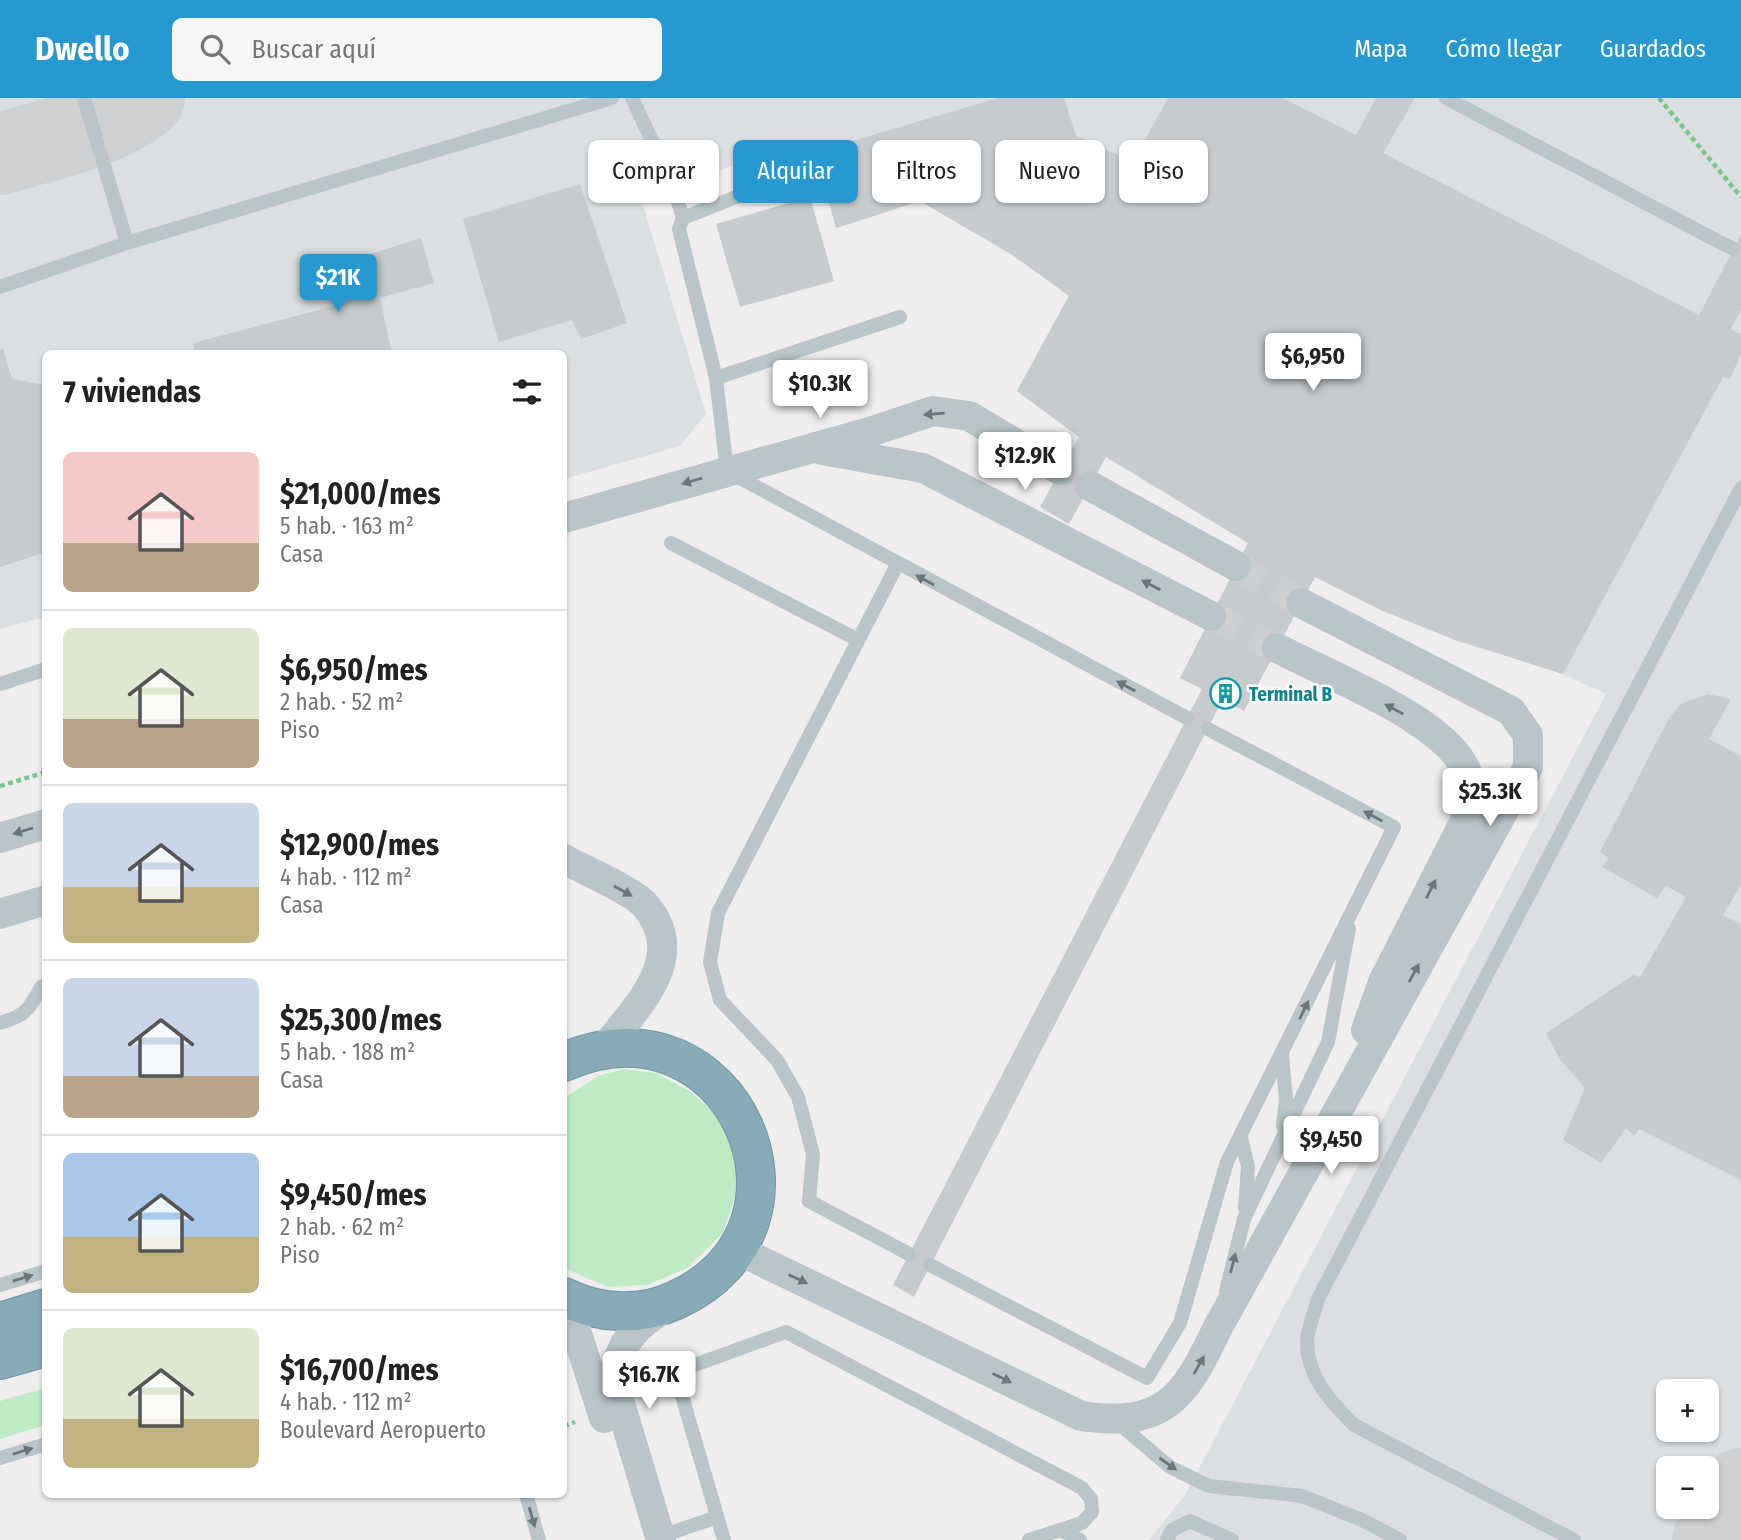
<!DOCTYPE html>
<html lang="es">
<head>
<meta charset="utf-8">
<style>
	:root { --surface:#fff; --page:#f6f6f6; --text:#222; --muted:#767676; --line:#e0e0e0; --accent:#269ad0 }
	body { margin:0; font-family:"Fira Sans Condensed",sans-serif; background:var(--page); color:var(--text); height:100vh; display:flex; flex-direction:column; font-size:26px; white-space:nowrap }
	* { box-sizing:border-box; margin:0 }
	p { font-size:23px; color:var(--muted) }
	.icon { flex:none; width:38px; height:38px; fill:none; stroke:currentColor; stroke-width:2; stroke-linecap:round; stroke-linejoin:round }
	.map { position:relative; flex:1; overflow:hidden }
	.sheet { position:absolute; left:42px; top:252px; width:525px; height:1148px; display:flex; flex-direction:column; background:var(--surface); border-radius:10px; box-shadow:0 2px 5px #0004 }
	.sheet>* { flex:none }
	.guide { position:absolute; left:588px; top:42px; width:665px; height:63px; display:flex; gap:14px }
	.tools { position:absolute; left:1656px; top:1281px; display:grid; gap:14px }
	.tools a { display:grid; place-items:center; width:63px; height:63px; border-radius:10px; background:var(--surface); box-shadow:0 2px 5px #0004; font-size:35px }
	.price { position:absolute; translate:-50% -60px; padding:0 16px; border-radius:7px; background:#fff; color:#222; font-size:23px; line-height:46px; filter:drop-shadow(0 2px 4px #0008) }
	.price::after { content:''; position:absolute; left:50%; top:42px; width:21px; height:16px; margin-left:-10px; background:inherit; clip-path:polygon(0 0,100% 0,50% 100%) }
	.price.active { background:var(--accent); color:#fff }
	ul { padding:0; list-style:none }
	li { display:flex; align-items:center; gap:21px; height:175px; padding:0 21px }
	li+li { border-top:2px solid var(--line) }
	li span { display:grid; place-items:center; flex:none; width:196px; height:140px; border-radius:10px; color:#555 }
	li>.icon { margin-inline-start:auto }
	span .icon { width:84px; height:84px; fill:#fffc; stroke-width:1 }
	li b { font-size:30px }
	h2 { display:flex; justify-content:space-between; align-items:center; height:84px; padding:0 21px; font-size:30px }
	.tag { padding:0 24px; border-radius:10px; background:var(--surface); box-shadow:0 2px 5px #0004; font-size:24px; line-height:63px }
	.tag.active { background:var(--accent); color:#fff }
	header { display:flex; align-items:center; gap:42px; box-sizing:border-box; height:98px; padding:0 35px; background:var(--accent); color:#fff }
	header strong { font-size:33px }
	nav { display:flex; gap:38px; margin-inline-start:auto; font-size:24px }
	.search { width:490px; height:63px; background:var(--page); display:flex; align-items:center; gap:18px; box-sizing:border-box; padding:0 24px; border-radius:10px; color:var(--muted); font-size:26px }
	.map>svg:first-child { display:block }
</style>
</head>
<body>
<header>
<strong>Dwello</strong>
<div class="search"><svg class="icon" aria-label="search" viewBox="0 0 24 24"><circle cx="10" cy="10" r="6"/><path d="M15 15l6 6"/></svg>Buscar aquí</div>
<nav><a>Mapa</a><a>Cómo llegar</a><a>Guardados</a></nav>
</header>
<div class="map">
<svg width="1741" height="1442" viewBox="0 0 1741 1442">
	<rect width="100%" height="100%" fill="#efeded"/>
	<path fill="#dcdfe1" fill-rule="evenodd" d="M0,0H1741V1442H1149L1185,1397L1606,596L1563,576L1455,542L1383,513L1248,445L1106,359L1017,293L1069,197L1014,158L920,103L836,130L811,43L640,97L706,316L680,348L564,381V256H46L45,519L0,531ZM1668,1293H1706V1332H1668ZM1668,1370H1706V1409H1668Z"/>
	<g fill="#beebc4">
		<path d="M623,971L656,975L691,994L726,1026L738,1066L735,1099L723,1135L687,1170L647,1187L608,1189L564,1170V1000L598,978Z"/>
		<path d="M45,1290V1327L0,1341V1303Z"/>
	</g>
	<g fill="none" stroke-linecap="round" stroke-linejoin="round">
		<g stroke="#cfd0d2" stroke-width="82">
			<path d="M0,56C48,41 104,32 144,0"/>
			<path d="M1713,1442L1741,1391"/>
		</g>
	</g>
	<g fill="#c7cbce">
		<path d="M998,0H1064L1076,38L1133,64L1168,0H1283L1356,37L1376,0H1415L1383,55L1699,217L1741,137V212L1731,231L1741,237V256L1730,281L1723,279L1563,576L1455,542L1383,513L1315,479L1244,613L1223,601L914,1199L893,1187L1202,591L1180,580L1248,445L1106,359L1069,426L1040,409L1079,339L1017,293L1069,198L1014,158L920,103L836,130L815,54Z"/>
		<path d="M580,86L627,225L581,241L572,222L499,244L463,121Z"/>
		<path d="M810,99L834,183L740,209L716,126Z"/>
		<path d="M421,140L434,185L380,200L392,256H195L193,245L337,207V197L364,191L358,160Z"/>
		<path d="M3,250L12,281L46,287V454L0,469V251Z"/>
		<path d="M1708,596L1731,601L1709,641L1741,658V787L1723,817L1741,826V1082L1639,1031L1634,1038L1626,1030L1601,1065L1563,1042L1585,990L1561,963L1546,935L1633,877L1640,879L1686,799L1666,788L1657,800L1602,769L1609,760L1600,754L1669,620L1682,605Z"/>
	</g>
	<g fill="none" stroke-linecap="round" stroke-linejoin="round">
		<g stroke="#cdcecf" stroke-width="30" stroke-dasharray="30 15" stroke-linecap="butt">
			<path d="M1236,468L1301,505"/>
			<path d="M1211,518L1277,550"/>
		</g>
		<defs>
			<g id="highway">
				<path d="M564,964C732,890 837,1128 676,1202C640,1219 599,1216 564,1199"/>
				<path d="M0,1224L46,1210"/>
				<path d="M0,1262L46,1249"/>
			</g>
		</defs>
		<use href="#highway" stroke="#7396a4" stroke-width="40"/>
		<g stroke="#79c68d" stroke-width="4.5" stroke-dasharray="5 3.5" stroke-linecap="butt">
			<path d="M1659,0L1741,99"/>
			<path d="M0,688L46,674"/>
			<path d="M564,1328L575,1324"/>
		</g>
		<g stroke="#b9c5c9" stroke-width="14">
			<path d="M84,0L127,145"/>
			<path d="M632,0L673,88L683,120"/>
			<path d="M1446,0L1733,151"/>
			<path d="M789,78L683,120L679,131L716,280L727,373L1187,620"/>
			<path d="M0,189L127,145L612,0"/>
			<path d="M716,280L900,219"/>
			<path d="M671,445L858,542"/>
			<path d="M897,467L718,815L710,864L720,902L777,962L798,999L813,1056L809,1103L909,1156"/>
			<path d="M0,586L46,571"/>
			<path d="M0,925C26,917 28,913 41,889L46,887"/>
			<path d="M1282,958L1286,1001L1283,1028"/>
			<path d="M1241,1039L1248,1069L1245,1110"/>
			<path d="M930,1167L1147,1280L1180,1225L1227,1064L1394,729L1208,631"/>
			<path d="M0,1187L46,1173"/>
			<path d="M1226,1193L1244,1121L1328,944L1349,830"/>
			<path d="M1117,1324L1170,1369L1209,1388L1302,1398L1362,1422L1400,1442"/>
			<path d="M0,1360L46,1346"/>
			<path d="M526,1396L539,1442"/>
			<path d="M1061,1432L1080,1442"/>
			<path d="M656,1440L717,1419"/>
			<path d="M724,1442L675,1274L786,1234L1082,1390L1091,1401L1092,1414L1082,1425L1029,1442"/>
			<path d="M1167,1442L1172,1432L1190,1423L1232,1442"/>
			<path d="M1574,1442L1354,1327C1331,1304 1307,1279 1307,1244C1307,1231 1315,1214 1318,1201L1741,390"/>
		</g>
		<g stroke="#b9c5c9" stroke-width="30">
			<path d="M822,352L923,370L1211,518"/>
			<path d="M1090,388L1236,468"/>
			<path d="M564,420L873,333L933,313L969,318L1060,372"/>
			<path d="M1277,550C1327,576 1428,616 1459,660C1469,675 1473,688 1474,705L1383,884L1366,932"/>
			<path d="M0,740L46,726"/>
			<path d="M564,761C582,771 631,792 644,806C691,859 636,909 604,951"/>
			<path d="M0,816L46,802"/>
			<path d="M736,1151L1081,1318C1163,1330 1184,1301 1217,1231L1528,669V637L1511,613L1301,505"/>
			<path d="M566,1201L604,1320"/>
			<path d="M661,1442L614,1285C617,1248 634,1227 667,1209"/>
		</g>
		<use href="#highway" stroke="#88abb8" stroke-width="38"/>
	</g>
	<defs><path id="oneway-solid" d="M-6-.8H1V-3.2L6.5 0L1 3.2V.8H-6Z" transform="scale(1.75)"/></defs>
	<g fill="#69767b">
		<use href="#oneway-solid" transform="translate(934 316) rotate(175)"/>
		<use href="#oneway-solid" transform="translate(692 383) rotate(164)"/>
		<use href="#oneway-solid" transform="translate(925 482) rotate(-152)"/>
		<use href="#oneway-solid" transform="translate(1151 487) rotate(-153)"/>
		<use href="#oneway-solid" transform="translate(1126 588) rotate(-152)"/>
		<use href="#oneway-solid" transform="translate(1394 611) rotate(-152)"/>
		<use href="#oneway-solid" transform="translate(1373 718) rotate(-152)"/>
		<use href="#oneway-solid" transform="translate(23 733) rotate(163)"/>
		<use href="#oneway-solid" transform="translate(1431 791) rotate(-63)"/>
		<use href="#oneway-solid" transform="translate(623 793) rotate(29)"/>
		<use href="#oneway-solid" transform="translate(1414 875) rotate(-61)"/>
		<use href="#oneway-solid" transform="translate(1304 912) rotate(-64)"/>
		<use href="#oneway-solid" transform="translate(1233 1165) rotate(-76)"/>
		<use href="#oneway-solid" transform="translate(23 1180) rotate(-17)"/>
		<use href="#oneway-solid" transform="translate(798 1181) rotate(26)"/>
		<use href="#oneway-solid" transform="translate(1199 1267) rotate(-60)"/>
		<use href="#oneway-solid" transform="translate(1002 1280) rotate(26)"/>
		<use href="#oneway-solid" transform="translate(23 1353) rotate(-17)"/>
		<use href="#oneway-solid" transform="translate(1168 1366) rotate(35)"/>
		<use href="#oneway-solid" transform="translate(532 1419) rotate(74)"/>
	</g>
	<defs>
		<symbol id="building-ring" viewBox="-11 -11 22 22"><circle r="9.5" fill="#fff" stroke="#0f9aa8" stroke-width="1.5"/><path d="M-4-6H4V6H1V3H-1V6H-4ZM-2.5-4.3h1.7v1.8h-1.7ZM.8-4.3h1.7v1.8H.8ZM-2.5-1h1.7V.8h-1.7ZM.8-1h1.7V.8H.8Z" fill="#0f9aa8"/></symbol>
	</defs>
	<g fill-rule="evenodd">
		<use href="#building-ring" x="1208" y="578" width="35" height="35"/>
	</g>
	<g text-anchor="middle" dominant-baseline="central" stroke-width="5" stroke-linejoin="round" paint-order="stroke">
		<g font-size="19" font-weight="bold" fill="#0d838f" stroke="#fff" text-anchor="start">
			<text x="1249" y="596">Terminal B</text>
		</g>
	</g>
</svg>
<div class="tools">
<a>+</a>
<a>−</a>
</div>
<b class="price active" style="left:338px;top:216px">$21K</b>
<b class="price" style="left:1313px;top:295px">$6,950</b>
<b class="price" style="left:820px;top:322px">$10.3K</b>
<b class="price" style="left:1025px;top:394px">$12.9K</b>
<b class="price" style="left:1490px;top:730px">$25.3K</b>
<b class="price" style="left:1331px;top:1078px">$9,450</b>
<b class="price" style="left:649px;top:1313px">$16.7K</b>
<div class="guide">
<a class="tag">Comprar</a>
<a class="tag active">Alquilar</a>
<a class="tag">Filtros</a>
<a class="tag">Nuevo</a>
<a class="tag">Piso</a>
</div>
<section class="sheet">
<h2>7 viviendas<svg class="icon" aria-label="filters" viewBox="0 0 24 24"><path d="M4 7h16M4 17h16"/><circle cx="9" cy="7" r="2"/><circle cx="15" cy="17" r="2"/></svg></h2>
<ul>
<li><span style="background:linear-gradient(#f6c9c9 65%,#b9a48a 0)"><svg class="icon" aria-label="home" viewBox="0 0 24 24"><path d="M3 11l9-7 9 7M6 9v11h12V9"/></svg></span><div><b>$21,000/mes</b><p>5 hab. · 163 m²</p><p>Casa</p></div></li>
<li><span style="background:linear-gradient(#dfe7d0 65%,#b9a48a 0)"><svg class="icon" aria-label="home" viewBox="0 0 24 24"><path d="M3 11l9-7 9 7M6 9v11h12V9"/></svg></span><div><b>$6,950/mes</b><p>2 hab. · 52 m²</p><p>Piso</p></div></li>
<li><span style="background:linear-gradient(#c9d6e8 60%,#c2b280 0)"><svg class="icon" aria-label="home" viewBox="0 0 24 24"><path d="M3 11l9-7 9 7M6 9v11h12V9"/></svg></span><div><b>$12,900/mes</b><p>4 hab. · 112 m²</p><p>Casa</p></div></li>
<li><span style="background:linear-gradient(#c9d6e8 70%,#b9a48a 0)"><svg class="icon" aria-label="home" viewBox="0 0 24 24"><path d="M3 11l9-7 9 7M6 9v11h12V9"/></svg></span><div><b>$25,300/mes</b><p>5 hab. · 188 m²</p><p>Casa</p></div></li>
<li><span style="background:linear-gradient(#a9c7e8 60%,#c2b280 0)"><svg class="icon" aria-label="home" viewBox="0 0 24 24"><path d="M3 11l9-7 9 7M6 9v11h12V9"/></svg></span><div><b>$9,450/mes</b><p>2 hab. · 62 m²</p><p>Piso</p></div></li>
<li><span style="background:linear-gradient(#dfe7d0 65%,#c2b280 0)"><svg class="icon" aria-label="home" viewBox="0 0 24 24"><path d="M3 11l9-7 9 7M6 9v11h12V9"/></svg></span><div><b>$16,700/mes</b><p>4 hab. · 112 m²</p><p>Boulevard Aeropuerto</p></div></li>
</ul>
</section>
</div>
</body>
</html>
